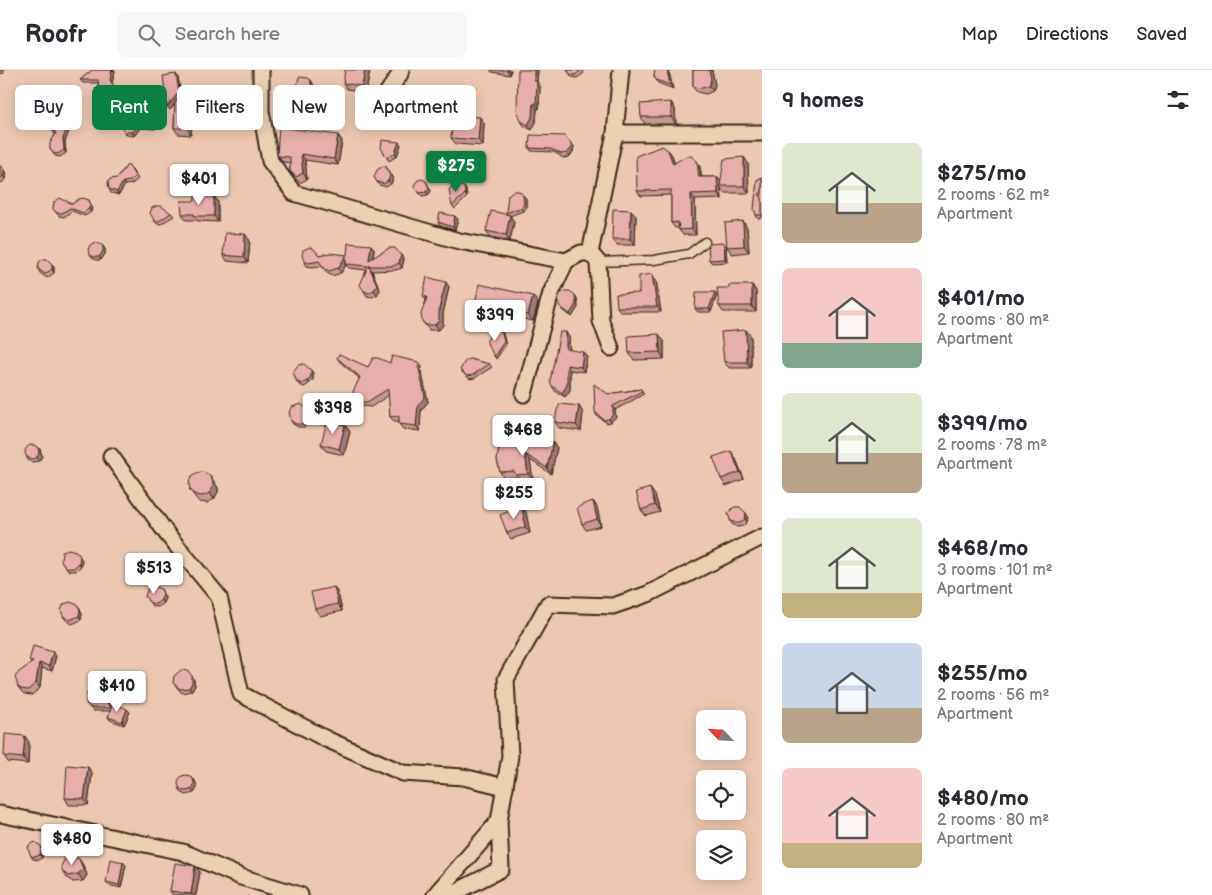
<!DOCTYPE html>
<html lang="en">
<head>
<meta charset="utf-8">
<style>
	:root { --surface:#fff; --page:#f7f7f7; --text:#2b2b33; --muted:#7c7c81; --line:#e1e1e2; --accent:#0b8043 }
	body { margin:0; font-family:"Balsamiq Sans",sans-serif; background:var(--page); color:var(--text); height:100vh; display:flex; flex-direction:column; font-size:19px; white-space:nowrap }
	* { box-sizing:border-box; margin:0 }
	p { font-size:16px; color:var(--muted) }
	.icon { flex:none; width:28px; height:28px; fill:none; stroke:currentColor; stroke-width:2; stroke-linecap:round; stroke-linejoin:round }
	.map { position:relative; flex:1; overflow:hidden }
	.side { display:flex; flex-direction:column; background:var(--surface); width:450px }
	.side>* { flex:none }
	.top-card { position:absolute; left:15px; top:15px; width:475px; height:45px; display:flex; gap:10px }
	.needle { width:32px; rotate:295deg }
	.tools { position:absolute; left:696px; top:640px; display:grid; gap:10px }
	.tools a { display:grid; place-items:center; width:50px; height:50px; border-radius:8px; background:var(--surface); box-shadow:0 2px 12px #0003; font-size:25px }
	.price { position:absolute; translate:-50% -42px; padding:0 11px; border-radius:5px; background:#fff; color:#222; font-size:16px; line-height:32px; filter:drop-shadow(0 1px 2px #0008) }
	.price::after { content:''; position:absolute; left:50%; top:30px; width:15px; height:11px; margin-left:-8px; background:inherit; clip-path:polygon(0 0,100% 0,50% 100%) }
	.price.current { background:var(--accent); color:#fff }
	ul { padding:0; list-style:none }
	li { display:flex; align-items:center; gap:15px; height:125px; padding:0 20px }
	li span { display:grid; place-items:center; flex:none; width:140px; height:100px; border-radius:8px; color:#555 }
	li>.icon { margin-inline-start:auto }
	span .icon { width:60px; height:60px; fill:#fffc; stroke-width:1 }
	li b { font-size:21px }
	h2 { display:flex; justify-content:space-between; align-items:center; height:60px; padding:0 20px; font-size:21px }
	.tag { padding:0 18px; border-radius:8px; background:var(--surface); box-shadow:0 2px 12px #0003; font-size:18px; line-height:45px }
	.tag.current { background:var(--accent); color:#fff }
	header { display:flex; align-items:center; gap:30px; box-sizing:border-box; height:70px; padding:0 25px; background:var(--surface); border-bottom:1px solid var(--line) }
	header strong { font-size:24px }
	nav { display:flex; gap:28px; margin-inline-start:auto; font-size:18px }
	.search { width:350px; height:45px; background:var(--page); display:flex; align-items:center; gap:12px; box-sizing:border-box; padding:0 18px; border-radius:8px; color:var(--muted); font-size:19px }
	main { display:flex; flex:1; min-height:0 }
	.map>svg:first-child { display:block }
</style>
</head>
<body>
<header>
<strong>Roofr</strong>
<div class="search"><svg class="icon" aria-label="search" viewBox="0 0 24 24"><circle cx="10" cy="10" r="6"/><path d="M15 15l6 6"/></svg>Search here</div>
<nav><a>Map</a><a>Directions</a><a>Saved</a></nav>
</header>
<main>
<div class="map">
<svg width="762" height="825" viewBox="0 0 762 825">
	<rect width="100%" height="100%" fill="#ecc8b2"/>
	<filter id="ink" filterUnits="userSpaceOnUse"><feTurbulence type="fractalNoise" baseFrequency=".02" numOctaves="2"/><feDisplacementMap in="SourceGraphic" scale="10" xChannelSelector="R" yChannelSelector="G"/><feConvolveMatrix kernelMatrix="1 2 1 2 8 2 1 2 1" color-interpolation-filters="sRGB"/></filter>
	<g filter="url(#ink)">
		<g fill="none" stroke-linecap="round" stroke-linejoin="round">
			<defs>
				<path id="service" d="M598,192L654,190L689,184L705,172"/>
				<g id="minor">
					<path d="M261,0V41L270,91L294,123L459,171L566,191"/>
					<path d="M385,26L400,4L401,0"/>
					<path d="M615,63H762"/>
					<path d="M590,183L598,192L601,251L611,278"/>
					<path d="M524,324L551,223L566,191L581,183H590L615,63L621,0"/>
					<path d="M111,386L167,464L219,527L241,624L326,669L403,703L463,707L505,717"/>
					<path d="M0,744L183,782L241,807L300,825"/>
					<path d="M435,825L499,751"/>
					<path d="M450,825L501,799L499,751L510,686L506,609L548,534L613,536L648,524L762,467"/>
				</g>
			</defs>
			<use href="#service" stroke="#3b2a1e" stroke-width="11"/>
			<use href="#minor" stroke="#3b2a1e" stroke-width="19"/>
			<use href="#service" stroke="#ebd0b2" stroke-width="8"/>
			<use href="#minor" stroke="#ebd0b2" stroke-width="15"/>
		</g>
		<g fill="#c89693" stroke="#3b2a1e">
			<path d="M0,0H4V3L0,4Z"/>
			<path d="M92,0H115V1L112,13L116,18V23L114,27L107,29L103,39L98,13H83L80,10Z"/>
			<path d="M370,0L366,23L347,19L343,13Z"/>
			<path d="M490,0H511L510,5L492,2Z"/>
			<path d="M538,0L537,12L540,16L539,39H537L536,52L532,60L524,56L521,51Z"/>
			<path d="M567,0H584L583,4L577,8L572,7Z"/>
			<path d="M655,0H668L669,2L673,19L658,13L654,6Z"/>
			<path d="M693,0H712L715,15L713,21L706,24L697,22L693,17Z"/>
			<path d="M176,4L178,7L181,26L177,32L193,38L191,65L178,64L174,58L175,34L170,40L167,37Z"/>
			<path d="M311,10L313,14V20L324,26L327,29L325,39L318,42L312,38L310,34L308,24L303,23L297,16Z"/>
			<path d="M671,32L675,39L676,54H645L641,47Z"/>
			<path d="M381,42L383,45L387,57L362,51L360,48Z"/>
			<path d="M162,44L164,47L155,59L140,58L134,66L127,65L124,62L136,49Z"/>
			<path d="M484,53L483,76L456,74L451,68Z"/>
			<path d="M49,56L69,61L65,72L66,83L60,87L55,86L50,79L55,64Z"/>
			<path d="M338,65L342,71L338,95L305,90L307,109L300,113L294,107L290,101V93L283,92L277,84Z"/>
			<path d="M399,72L401,75L397,86L389,91L387,88Z"/>
			<path d="M574,76L573,82L569,87L563,88L554,82L531,81L529,78Z"/>
			<path d="M668,80L672,85L675,93L697,91L700,97L702,107H717L721,112L748,93L749,123H724L721,118L722,129L695,130L696,165H683L679,160V158H675L671,153V125L641,126L637,121Z"/>
			<path d="M128,94L138,109L132,114L125,115L119,125L111,123L109,119L117,108Z"/>
			<path d="M385,95L393,109L391,114L386,117L379,115L377,112Z"/>
			<path d="M0,96L4,100L6,104L5,109L2,113L0,112Z"/>
			<path d="M762,107V126L761,127L762,128V148L758,149L756,145L757,110Z"/>
			<path d="M428,115L431,121L428,125L422,126L415,118Z"/>
			<path d="M464,117L466,120L467,127L455,139L452,136Z"/>
			<path d="M214,126L218,132V152L198,151L197,150H186L182,144L195,131Z"/>
			<path d="M526,128V137L523,141L510,146L514,152L510,171L491,167L486,161L506,145V143Z"/>
			<path d="M72,134H91L92,137L91,142L85,146L72,141L64,147L59,146L53,139Z"/>
			<path d="M631,140L636,146L635,175H617L612,169Z"/>
			<path d="M171,143L174,146L161,154L156,153L154,150Z"/>
			<path d="M455,146L458,149L455,160L440,156L438,152Z"/>
			<path d="M743,151L747,158L749,182L732,184L727,177Z"/>
			<path d="M245,164L250,171L248,193L227,191L223,185Z"/>
			<path d="M371,175L374,179L373,188L401,185L404,189L402,198L396,200L372,201L380,220L377,225L372,227L367,226L364,221L366,200L349,198L346,195L341,203L332,206L327,203L322,196L312,197L307,196L304,191L319,185H347Z"/>
			<path d="M726,176L727,192L712,193L709,190Z"/>
			<path d="M105,179V184L101,190H96L92,188L90,185Z"/>
			<path d="M54,197V203L47,208L40,203L38,199Z"/>
			<path d="M656,210L661,242H621L617,237L639,223Z"/>
			<path d="M446,212L449,217L443,244V255L439,260H429L422,251L426,230L423,226Z"/>
			<path d="M752,215L756,221V242H723L719,236L729,218Z"/>
			<path d="M717,225L711,242H698L695,239Z"/>
			<path d="M577,228L578,237L572,247L563,240L560,237Z"/>
			<path d="M538,233L533,251L480,240L475,234Z"/>
			<path d="M751,266V298H729L724,292Z"/>
			<path d="M569,267V280L587,287L584,302L570,300V320L565,327L555,321L552,316Z"/>
			<path d="M664,271V289L634,290L629,283Z"/>
			<path d="M337,288L368,297L390,293L422,297L421,302L422,304L428,332L421,340L420,361L403,359L399,354V351H394L390,347L389,325L371,337L360,336L357,332L359,308L340,292Z"/>
			<path d="M489,294L492,297L475,308L470,309L463,303L460,300Z"/>
			<path d="M313,303V310L309,314L304,317L298,314L296,310Z"/>
			<path d="M641,319L644,324L615,340L616,347L611,352L607,353L597,346L595,342L608,324Z"/>
			<path d="M579,336L583,343L581,361L559,358L555,352Z"/>
			<path d="M307,339L310,343L312,350L305,357H298L293,354L291,351Z"/>
			<path d="M345,355L350,362L344,385L326,381L321,374Z"/>
			<path d="M553,372L557,378L551,404L530,390L533,410L520,411L518,407L504,409L500,402L497,390Z"/>
			<path d="M40,379L42,386L39,391L32,392L28,390L26,386Z"/>
			<path d="M735,387L744,409L726,416L721,409Z"/>
			<path d="M209,404L218,418V422L214,429L207,433L199,432L189,419Z"/>
			<path d="M655,425L660,442L646,446L641,440Z"/>
			<path d="M593,431L597,437L601,456L586,460L582,454Z"/>
			<path d="M522,436L526,442L530,463L511,469L507,463Z"/>
			<path d="M748,446L747,452L743,456L737,457L732,454L730,450Z"/>
			<path d="M82,490L81,496L76,501H69L61,491Z"/>
			<path d="M161,519L165,528L163,534L158,537L152,536L145,526Z"/>
			<path d="M338,523L342,541L320,546L315,539Z"/>
			<path d="M80,538L82,544L81,550L72,554L65,549L63,546Z"/>
			<path d="M56,586L52,601L42,598L40,618L32,625L24,624L22,622L18,617L31,593L29,591Z"/>
			<path d="M194,610L195,616L191,621L182,623L173,613Z"/>
			<path d="M104,624L111,638L130,642L124,655L110,650L108,647L110,641H93L86,633Z"/>
			<path d="M29,672L28,694L8,692L4,686Z"/>
			<path d="M92,703L88,735H69L65,728Z"/>
			<path d="M196,713L197,718L194,723L186,725L181,722L179,718Z"/>
			<path d="M44,780L42,788L38,790L33,789L31,786Z"/>
			<path d="M79,789L83,795L87,805L83,811L73,812L67,808L63,802Z"/>
			<path d="M123,792L126,795L121,818L108,815L106,812Z"/>
			<path d="M195,796L200,802L196,825H173L170,821Z"/>
		</g>
		<g fill="#a27a78" stroke="#3b2a1e">
			<path d="M112,0L115,1L112,13L110,10Z"/>
			<path d="M365,0H370L366,23L362,16Z"/>
			<path d="M507,0H511L510,5Z"/>
			<path d="M534,0H538L537,12L540,16L539,39L536,34L534,11Z"/>
			<path d="M667,0L669,2L673,19L670,15Z"/>
			<path d="M709,0H712L715,15L713,21L709,16Z"/>
			<path d="M176,4L178,7L181,26L170,40L167,37Z"/>
			<path d="M311,10L313,14V22L311,19Z"/>
			<path d="M113,15L116,18V23L114,27L112,24Z"/>
			<path d="M104,26L107,29L103,39L101,36Z"/>
			<path d="M324,26L327,29L325,39L323,35Z"/>
			<path d="M188,32L193,38L191,65L187,58Z"/>
			<path d="M671,32L675,39L676,54L671,47Z"/>
			<path d="M533,34L537,39L536,52L532,60L528,55Z"/>
			<path d="M381,42L383,45L387,57L385,53Z"/>
			<path d="M162,44L164,47L155,59L152,55Z"/>
			<path d="M480,47L484,53L483,76L478,70Z"/>
			<path d="M63,51L69,61L65,72L66,83L64,80L63,69Z"/>
			<path d="M138,55L140,58L134,66L132,62Z"/>
			<path d="M338,65L342,71L338,95L334,89Z"/>
			<path d="M399,72L401,75L397,86L395,83Z"/>
			<path d="M571,73L574,76L573,82L569,87L567,83Z"/>
			<path d="M668,80L672,85L677,100L673,94Z"/>
			<path d="M301,84L305,90L307,109L303,103Z"/>
			<path d="M744,87L748,93L749,123L744,116Z"/>
			<path d="M697,91L700,97L702,113L699,107Z"/>
			<path d="M385,95L393,109L391,114L388,111Z"/>
			<path d="M2,97L6,104L5,109L3,106Z"/>
			<path d="M717,107L721,112L720,116L721,118L722,129L718,123Z"/>
			<path d="M426,111L431,121L428,125L426,122Z"/>
			<path d="M123,112L125,115L119,125L117,122Z"/>
			<path d="M464,117L466,120L467,127L465,124Z"/>
			<path d="M691,124L695,130L696,165L692,159Z"/>
			<path d="M523,125L526,128V137L523,141L520,138Z"/>
			<path d="M214,126L218,132V152L214,146Z"/>
			<path d="M89,130L92,137L91,142L89,139Z"/>
			<path d="M631,140L636,146L635,175L630,169Z"/>
			<path d="M510,145L514,152L510,171L506,165Z"/>
			<path d="M455,146L458,149L455,160L453,157Z"/>
			<path d="M743,151L747,158L749,182L744,176Z"/>
			<path d="M245,164L250,171L248,193L244,187Z"/>
			<path d="M724,173L726,176L727,192L725,189Z"/>
			<path d="M371,175L374,179L372,194L369,190Z"/>
			<path d="M103,176L105,179V184L101,190L99,187Z"/>
			<path d="M401,185L404,189L402,198L399,193Z"/>
			<path d="M346,186V195L341,203L338,198Z"/>
			<path d="M52,194L54,197V203L52,199Z"/>
			<path d="M369,196L372,201L380,220L377,225L374,220Z"/>
			<path d="M652,204L656,210L661,242L657,237Z"/>
			<path d="M446,212L449,217L443,244V255L439,260L435,255Z"/>
			<path d="M752,215L756,221V242L752,236Z"/>
			<path d="M715,222L717,225L711,242L709,239Z"/>
			<path d="M575,225L577,228L578,237L572,247L570,244Z"/>
			<path d="M533,226L538,233L533,251L528,245Z"/>
			<path d="M501,260L503,263L506,275L496,289L494,286Z"/>
			<path d="M746,260L751,266V298L747,292Z"/>
			<path d="M566,262L569,267L570,284L566,279Z"/>
			<path d="M659,264L664,271V289L660,282Z"/>
			<path d="M583,282L587,287L584,302L581,297Z"/>
			<path d="M419,292L422,297L421,302L422,304L428,332L421,340L420,361L416,356L418,298Z"/>
			<path d="M567,295L570,300V320L565,327L562,323Z"/>
			<path d="M311,300L313,303V310L309,314L307,311Z"/>
			<path d="M579,336L583,343L581,361L576,355Z"/>
			<path d="M613,336L615,340L616,347L611,352L609,349Z"/>
			<path d="M345,355L350,362L344,385L339,379Z"/>
			<path d="M553,372L557,378L551,404L547,398Z"/>
			<path d="M37,376L40,379L42,386L39,391L37,388Z"/>
			<path d="M731,381L735,387L744,409L740,402Z"/>
			<path d="M525,384L530,390L533,410L528,404Z"/>
			<path d="M209,404L218,418V422L214,429L210,423Z"/>
			<path d="M650,418L655,425L660,442L655,435Z"/>
			<path d="M593,431L597,437L601,456L597,449Z"/>
			<path d="M522,436L526,442L530,463L525,457Z"/>
			<path d="M746,443L748,446L747,452L745,449Z"/>
			<path d="M76,481L82,490L81,496L79,493Z"/>
			<path d="M334,517L338,523L342,541L338,534Z"/>
			<path d="M161,519L165,528L163,534L161,530Z"/>
			<path d="M78,535L82,544L81,550L79,546Z"/>
			<path d="M53,582L56,586L52,601L49,596Z"/>
			<path d="M39,593L42,598L40,618L36,613Z"/>
			<path d="M192,606L194,610L195,616L191,621L189,618Z"/>
			<path d="M127,639L130,642L124,655L122,652Z"/>
			<path d="M25,666L29,672L28,694L23,688Z"/>
			<path d="M88,697L92,703L88,735L84,729Z"/>
			<path d="M194,709L196,713L197,718L194,723L191,720Z"/>
			<path d="M42,777L44,780L42,788L40,785Z"/>
			<path d="M79,789L83,795L87,805L83,811L78,804Z"/>
			<path d="M123,792L126,795L121,818L119,815Z"/>
			<path d="M195,796L200,802L196,825H192L191,824Z"/>
		</g>
		<g fill="#e8aeab" stroke="#3b2a1e">
			<path d="M92,0H112L110,10L113,15L114,20L112,24L104,26L101,36L98,10H80Z"/>
			<path d="M345,0H365L362,16L343,13Z"/>
			<path d="M518,0H534V11H537L536,34H533L532,47L528,55L521,51L517,40Z"/>
			<path d="M567,0H581L575,5L570,4Z"/>
			<path d="M655,0H667L670,15L656,10L654,6Z"/>
			<path d="M693,0H709L711,9L709,16L702,18L693,17Z"/>
			<path d="M176,4L179,22L167,37L163,6Z"/>
			<path d="M299,7L308,8L311,10V19L324,26L323,35L316,38L310,34L307,22L301,20L297,16Z"/>
			<path d="M175,31L188,32L187,58H174Z"/>
			<path d="M671,32V47H641L640,34Z"/>
			<path d="M372,38H375L381,42L385,53L360,48Z"/>
			<path d="M147,41L162,44L152,55H138L132,62H124L121,55L125,49L129,48L136,49Z"/>
			<path d="M453,45L480,47L478,70L451,68Z"/>
			<path d="M57,50L63,51L67,58L63,69L64,80L58,84L53,83L50,79V73L56,63L49,56Z"/>
			<path d="M279,57L338,65L334,89L301,84L303,103L296,107L290,101V87L278,86L277,84Z"/>
			<path d="M530,65L565,66L571,73V79L567,83L561,84L551,79L529,78Z"/>
			<path d="M382,70L399,72L395,83L387,88L381,78Z"/>
			<path d="M662,76L668,80L673,94L686,86H691L697,91L699,107H717L718,123L691,124L692,159L679,160L678,152L671,153V120L637,121L636,86Z"/>
			<path d="M744,87V116H720L724,89Z"/>
			<path d="M128,94L135,106L130,111L123,112L117,122L109,119L108,112L110,109L117,108Z"/>
			<path d="M385,95L390,106L388,111L384,114L377,112L374,107L377,100Z"/>
			<path d="M0,96L2,97L4,101L3,106L0,109Z"/>
			<path d="M762,107V122L759,124L762,128V145H756L754,139L757,110Z"/>
			<path d="M422,109L426,111L429,118L426,122L420,123L415,118L414,115L418,110Z"/>
			<path d="M454,114H459L464,117L465,124L452,136L449,120Z"/>
			<path d="M513,121H519L523,125L524,134L520,138L506,143L508,125Z"/>
			<path d="M195,126H214V146H194V144H182L181,131H195Z"/>
			<path d="M60,128L72,134L79,129L83,128L89,130L90,134L89,139L83,143L70,138L62,143H57L53,139L54,132Z"/>
			<path d="M156,136H161L171,143L159,151L154,150L150,143L152,138Z"/>
			<path d="M613,139L631,140L630,169H612Z"/>
			<path d="M491,141L510,145L506,165L486,161Z"/>
			<path d="M440,143L455,146L453,157L438,152Z"/>
			<path d="M743,151L744,176L727,177L725,153Z"/>
			<path d="M225,163L245,164L244,187L223,185Z"/>
			<path d="M96,172L103,176V181L99,187H94L90,185L88,180L90,175Z"/>
			<path d="M348,173L371,175L369,190L389,178H395L401,185L399,193L393,196H369L377,215L374,220L369,223L364,221L360,215L368,196L346,194V186L338,198L329,201L324,198L319,191L309,193L304,191L302,185L303,180L310,177L314,179L319,185L330,183L347,185Z"/>
			<path d="M724,173L725,189L709,190L708,174Z"/>
			<path d="M43,189H47L52,194V199L45,204L38,199L39,192Z"/>
			<path d="M652,204L657,237H617L616,224L639,223V206Z"/>
			<path d="M427,207L446,212L439,239V250L435,255H426L422,251L421,244L427,227L423,226Z"/>
			<path d="M479,214L533,226L528,245L475,234Z"/>
			<path d="M729,215H752V236H719L717,218H729Z"/>
			<path d="M564,221H570L575,225L576,234L570,244L560,237L557,230L559,225Z"/>
			<path d="M696,222H715L709,239H695Z"/>
			<path d="M501,260L504,272L494,286L487,273V270L491,263Z"/>
			<path d="M746,260L747,292H724L721,262Z"/>
			<path d="M560,262H566V279L583,282L581,297L567,295V315L562,323L552,316L550,311Z"/>
			<path d="M659,264L660,282L629,283L628,266Z"/>
			<path d="M339,284L368,297L373,288H378L390,293L392,286L419,292L418,298L419,299L425,327L418,335L416,356L399,354V346L390,347L388,319L367,332H357L353,322L360,307L337,288Z"/>
			<path d="M470,289L489,294L473,305L467,306L460,300L465,291Z"/>
			<path d="M304,294L311,300V306L307,311L301,314L296,310L293,302L298,295Z"/>
			<path d="M594,314L608,324L641,319L642,321L613,336V344L609,349L604,350L595,342Z"/>
			<path d="M301,334L307,339L310,346L303,354H296L291,351L289,342L292,337Z"/>
			<path d="M560,334L579,336L576,355L555,352L557,340Z"/>
			<path d="M327,351L345,355L339,379L321,374Z"/>
			<path d="M553,372L547,398L525,384L528,404L516,405L514,401L500,402L497,390L499,378Z"/>
			<circle cx="32" cy="382" r="7"/>
			<path d="M731,381L740,402L721,409L713,387Z"/>
			<circle cx="201" cy="414" r="12"/>
			<path d="M650,418L655,435L641,440L636,422Z"/>
			<path d="M593,431L597,449L582,454L577,438L584,434Z"/>
			<path d="M522,436L525,457L507,463L500,445Z"/>
			<path d="M734,437H740L746,443L745,449L740,453H735L730,450L728,443Z"/>
			<path d="M68,479L76,481L80,486L79,493L74,498H67L61,491L62,482Z"/>
			<path d="M153,516L161,519L163,524L161,530L156,534L150,533L145,526L148,518Z"/>
			<path d="M334,517L338,534L315,539L311,522Z"/>
			<path d="M70,532L78,535L80,540L79,546L70,550L63,546L61,540L64,534Z"/>
			<path d="M33,576L53,582L49,596L39,593L36,613L28,620L21,619L18,617L15,607L19,602L33,592L29,591Z"/>
			<path d="M181,600L188,601L192,606V613L189,618L180,619L173,613L174,606Z"/>
			<path d="M92,619L102,621L110,638H91L86,633L87,623Z"/>
			<path d="M113,633L127,639L122,652L108,647Z"/>
			<path d="M5,664L25,666L23,688L4,686Z"/>
			<path d="M67,695L88,697L84,729L65,728Z"/>
			<circle cx="186" cy="713" r="8"/>
			<path d="M35,772L42,777L40,785L35,787L31,786L28,779L29,775Z"/>
			<path d="M73,786L79,789L83,799L78,804L68,806L63,802L61,796L66,787Z"/>
			<path d="M110,789L123,792L119,815L106,812Z"/>
			<path d="M175,793L195,796L191,824L170,821Z"/>
		</g>
	</g>
</svg>
<div class="tools">
<a><svg class="needle" viewBox="-14 -14 28 28"><path d="M0-13l5 13h-10z" fill="#e53935"/><path d="M0 13l5-13h-10z" fill="#7c7c81"/></svg></a>
<a><svg class="icon" aria-label="locate" viewBox="0 0 24 24"><circle cx="12" cy="12" r="6"/><path d="M12 2v4M12 18v4M2 12h4M18 12h4"/></svg></a>
<a><svg class="icon" aria-label="layers" viewBox="0 0 24 24"><path d="M12 4l9 5-9 5-9-5zM3 14l9 5 9-5"/></svg></a>
</div>
<b class="price current" style="left:456px;top:123px">$275</b>
<b class="price" style="left:199px;top:136px">$401</b>
<b class="price" style="left:495px;top:272px">$399</b>
<b class="price" style="left:333px;top:365px">$398</b>
<b class="price" style="left:523px;top:387px">$468</b>
<b class="price" style="left:514px;top:450px">$255</b>
<b class="price" style="left:154px;top:525px">$513</b>
<b class="price" style="left:117px;top:643px">$410</b>
<b class="price" style="left:72px;top:796px">$480</b>
<div class="top-card">
<a class="tag">Buy</a>
<a class="tag current">Rent</a>
<a class="tag">Filters</a>
<a class="tag">New</a>
<a class="tag">Apartment</a>
</div>
</div>
<section class="side">
<h2>9 homes<svg class="icon" aria-label="filters" viewBox="0 0 24 24"><path d="M4 7h16M4 17h16"/><circle cx="9" cy="7" r="2"/><circle cx="15" cy="17" r="2"/></svg></h2>
<ul>
<li><span style="background:linear-gradient(#dfe7d0 60%,#b9a48a 0)"><svg class="icon" aria-label="home" viewBox="0 0 24 24"><path d="M3 11l9-7 9 7M6 9v11h12V9"/></svg></span><div><b>$275/mo</b><p>2 rooms · 62 m²</p><p>Apartment</p></div></li>
<li><span style="background:linear-gradient(#f6c9c9 75%,#7fa58c 0)"><svg class="icon" aria-label="home" viewBox="0 0 24 24"><path d="M3 11l9-7 9 7M6 9v11h12V9"/></svg></span><div><b>$401/mo</b><p>2 rooms · 80 m²</p><p>Apartment</p></div></li>
<li><span style="background:linear-gradient(#dfe7d0 60%,#b9a48a 0)"><svg class="icon" aria-label="home" viewBox="0 0 24 24"><path d="M3 11l9-7 9 7M6 9v11h12V9"/></svg></span><div><b>$399/mo</b><p>2 rooms · 78 m²</p><p>Apartment</p></div></li>
<li><span style="background:linear-gradient(#dfe7d0 75%,#c2b280 0)"><svg class="icon" aria-label="home" viewBox="0 0 24 24"><path d="M3 11l9-7 9 7M6 9v11h12V9"/></svg></span><div><b>$468/mo</b><p>3 rooms · 101 m²</p><p>Apartment</p></div></li>
<li><span style="background:linear-gradient(#c9d6e8 65%,#b9a48a 0)"><svg class="icon" aria-label="home" viewBox="0 0 24 24"><path d="M3 11l9-7 9 7M6 9v11h12V9"/></svg></span><div><b>$255/mo</b><p>2 rooms · 56 m²</p><p>Apartment</p></div></li>
<li><span style="background:linear-gradient(#f6c9c9 75%,#c2b280 0)"><svg class="icon" aria-label="home" viewBox="0 0 24 24"><path d="M3 11l9-7 9 7M6 9v11h12V9"/></svg></span><div><b>$480/mo</b><p>2 rooms · 80 m²</p><p>Apartment</p></div></li>
</ul>
</section>
</main>
</body>
</html>
